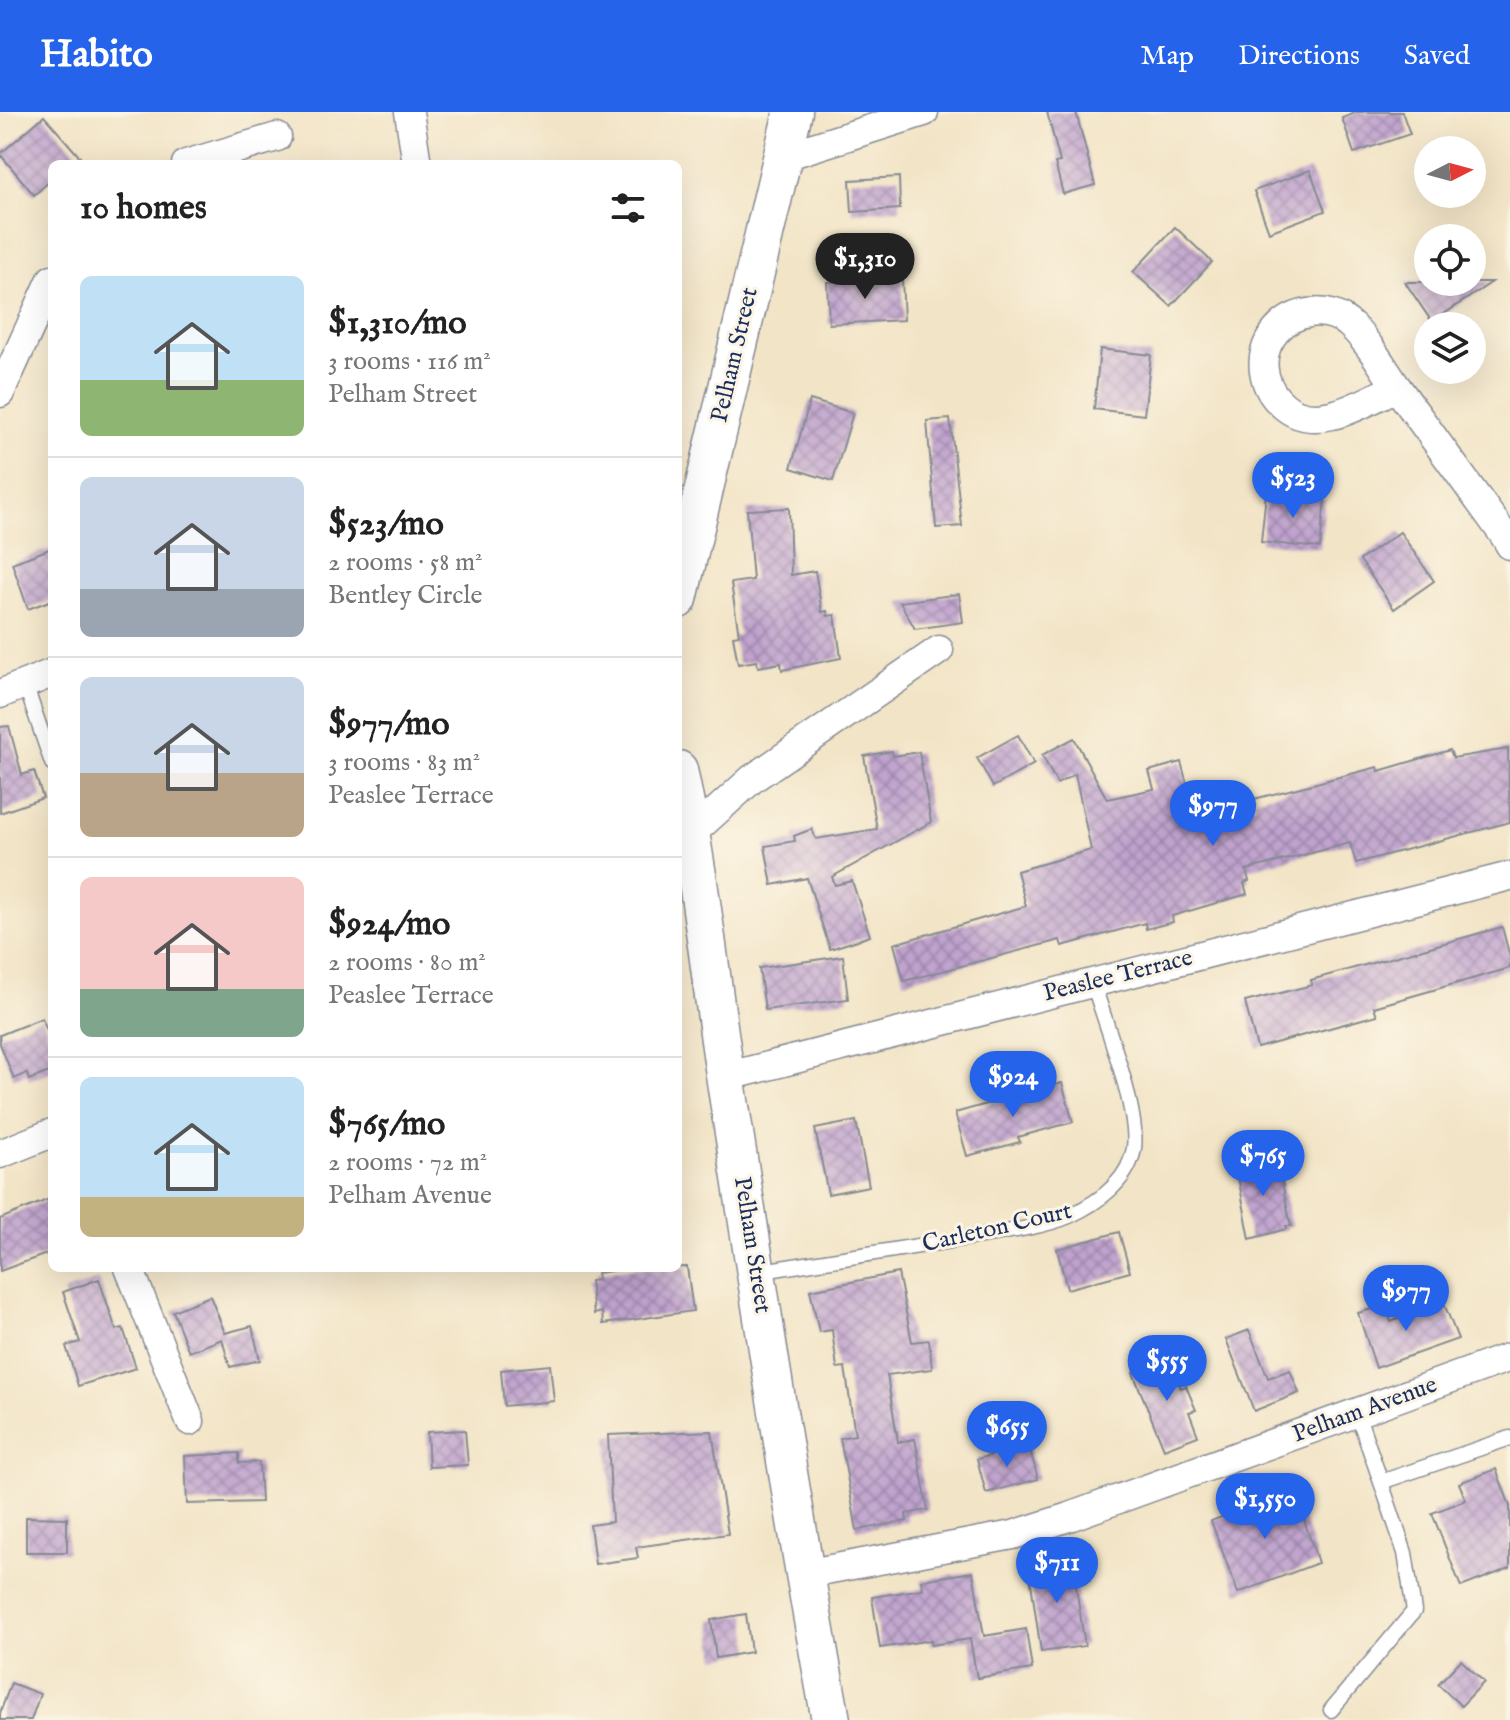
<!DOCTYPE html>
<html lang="en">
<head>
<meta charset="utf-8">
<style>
	:root { --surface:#fff; --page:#f2f2f2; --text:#222; --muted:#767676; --line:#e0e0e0; --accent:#2563eb }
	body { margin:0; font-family:"IM FELL English",serif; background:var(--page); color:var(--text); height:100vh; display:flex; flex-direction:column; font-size:30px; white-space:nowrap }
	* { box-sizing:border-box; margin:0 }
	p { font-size:26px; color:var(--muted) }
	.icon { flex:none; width:44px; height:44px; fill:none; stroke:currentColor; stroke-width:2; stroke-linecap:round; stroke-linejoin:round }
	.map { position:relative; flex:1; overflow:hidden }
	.drawer { position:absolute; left:48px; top:48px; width:634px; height:1112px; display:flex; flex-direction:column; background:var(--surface); border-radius:12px; box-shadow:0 8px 32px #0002 }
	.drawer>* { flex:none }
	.needle { width:52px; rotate:84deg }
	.buttons { position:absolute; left:1414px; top:24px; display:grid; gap:16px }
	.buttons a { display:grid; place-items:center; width:72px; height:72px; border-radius:50%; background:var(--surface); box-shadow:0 8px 32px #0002; font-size:40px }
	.price { position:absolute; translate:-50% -68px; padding:0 18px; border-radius:28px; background:var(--accent); color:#fff; font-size:26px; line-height:52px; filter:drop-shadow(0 2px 4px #0008) }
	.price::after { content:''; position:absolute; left:50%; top:48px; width:24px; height:18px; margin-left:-12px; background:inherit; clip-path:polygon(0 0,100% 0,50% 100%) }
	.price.current { background:#222; color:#fff }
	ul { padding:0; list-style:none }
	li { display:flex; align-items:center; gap:24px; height:200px; padding:0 32px }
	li+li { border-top:2px solid var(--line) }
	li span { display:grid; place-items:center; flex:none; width:224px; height:160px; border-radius:12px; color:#555 }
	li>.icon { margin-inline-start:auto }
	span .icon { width:96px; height:96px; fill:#fffc; stroke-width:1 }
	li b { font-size:34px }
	h2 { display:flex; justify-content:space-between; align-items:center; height:96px; padding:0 32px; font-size:34px }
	header { display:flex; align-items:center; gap:48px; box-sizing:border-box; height:112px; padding:0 40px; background:var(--accent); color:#fff }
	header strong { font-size:38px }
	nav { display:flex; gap:44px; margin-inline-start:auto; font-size:28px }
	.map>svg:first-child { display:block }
</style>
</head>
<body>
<header>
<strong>Habito</strong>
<nav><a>Map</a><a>Directions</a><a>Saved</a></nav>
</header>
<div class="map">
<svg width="1510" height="1608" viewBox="0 0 1510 1608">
	<defs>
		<pattern id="building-cross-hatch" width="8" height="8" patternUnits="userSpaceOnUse" patternTransform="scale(2)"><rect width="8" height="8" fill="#c0a3ce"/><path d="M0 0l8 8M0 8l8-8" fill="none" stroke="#9b85aa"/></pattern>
	</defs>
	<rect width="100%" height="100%" fill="#fcf5e5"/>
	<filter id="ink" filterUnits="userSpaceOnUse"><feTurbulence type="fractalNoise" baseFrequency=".0125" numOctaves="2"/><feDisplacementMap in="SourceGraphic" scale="16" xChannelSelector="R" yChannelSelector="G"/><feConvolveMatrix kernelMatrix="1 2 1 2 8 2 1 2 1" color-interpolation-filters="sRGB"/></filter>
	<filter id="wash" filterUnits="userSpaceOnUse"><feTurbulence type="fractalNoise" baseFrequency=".006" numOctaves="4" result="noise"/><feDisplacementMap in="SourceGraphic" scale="32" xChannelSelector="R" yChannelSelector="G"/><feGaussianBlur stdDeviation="1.8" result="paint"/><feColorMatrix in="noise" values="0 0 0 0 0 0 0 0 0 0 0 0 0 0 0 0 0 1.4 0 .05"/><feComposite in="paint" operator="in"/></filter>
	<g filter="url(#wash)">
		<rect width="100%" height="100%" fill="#f2e4c6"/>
		<g id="blocks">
			<g fill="url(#building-cross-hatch)">
				<path d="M1047,0H1076L1095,73L1063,82L1055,51L1060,50Z"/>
				<path d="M1358,0H1402L1410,22L1354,41L1342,6Z"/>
				<path d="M44,4L86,52H52V67L34,83L0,42Z"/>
				<path d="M1310,58L1325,99L1269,120L1254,79Z"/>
				<path d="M899,65L900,97L852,100L850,68Z"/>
				<path d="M1175,115L1212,150L1171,194L1133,160Z"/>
				<path d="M902,167L904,208L829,212L827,170Z"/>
				<path d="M1405,170H1492L1432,210Z"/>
				<path d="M1100,237L1151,243L1144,303L1094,297Z"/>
				<path d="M810,288L853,301L833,369L791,356Z"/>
				<path d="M950,307L962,414L936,416L927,309Z"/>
				<path d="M1266,381L1325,387L1320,436L1261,430Z"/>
				<path d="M789,396L791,463L815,459L822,500L827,499L828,504L835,503L841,546L782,558L781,551L758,555L757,549L738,552L733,524L739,523L731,471L753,468L747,398Z"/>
				<path d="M1400,420L1434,469L1394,497L1360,448Z"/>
				<path d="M52,436V488L28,497L12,451Z"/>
				<path d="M959,482L963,510L915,517L900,490Z"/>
				<path d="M9,614L22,663L34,659L43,686L0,701V615Z"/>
				<path d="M1018,623L1034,652L993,675L977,646Z"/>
				<path d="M1074,626L1107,687L1154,677L1149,659L1181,650L1198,711L1256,694L1254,687L1378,655L1379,659L1450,638L1453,646L1508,637L1510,710L1356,751L1350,731L1246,758L1249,769L1244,771L1247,782L1172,804L1173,810L1146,817L1145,811L1062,834L1060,828L904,869L894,832L1026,794L1017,759L1091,738L1075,662L1057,672L1042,643Z"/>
				<path d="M892,639L893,644L919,640L931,710L832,765L835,773L852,769L870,824L830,837L807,766L772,773L765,734L795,729L794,724L812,717L816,727L877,717L864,644Z"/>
				<path d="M1502,815L1510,845V856L1374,895L1377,903L1257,936L1245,890L1312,873L1311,868Z"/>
				<path d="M843,844L848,887L765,898L759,856Z"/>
				<path d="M42,906L52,931V959L29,968L27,961L14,967L0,932V923Z"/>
				<path d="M1062,971L1073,1010L1018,1025L1020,1030L967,1044L955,1001Z"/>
				<path d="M856,1009L869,1074L828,1082L815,1017Z"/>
				<path d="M1277,1046L1291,1114H1286V1117L1250,1127L1236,1054Z"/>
				<path d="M52,1086V1140L0,1159V1107Z"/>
				<path d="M1119,1120L1130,1160L1067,1177L1057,1137Z"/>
				<path d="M687,1155L693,1199L603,1212L602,1200L594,1202L590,1169L598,1168L597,1161L634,1156Z"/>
				<path d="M898,1161L912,1230L929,1228L932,1257L887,1263L898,1330L915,1327L928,1398L906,1402L907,1409L857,1418L840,1326L855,1323L845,1255L837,1256L832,1218L819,1220L810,1178Z"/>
				<path d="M99,1167L116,1218L123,1216L136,1256L78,1274L66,1234L80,1230L63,1180Z"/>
				<path d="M210,1184L225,1221L252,1214L260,1248L230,1255L222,1227L189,1240L173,1199Z"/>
				<path d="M1443,1189L1458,1227L1376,1256L1358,1201L1386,1193L1391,1210Z"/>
				<path d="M1249,1218L1268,1266L1290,1258L1299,1281L1254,1299L1226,1227Z"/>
				<path d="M1168,1246L1181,1276L1186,1274L1196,1298L1189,1300L1198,1324L1164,1337L1133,1261Z"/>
				<path d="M550,1253L554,1289L504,1294L501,1258Z"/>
				<path d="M465,1318L468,1353L429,1355L427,1320Z"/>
				<path d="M712,1319L728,1422L636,1435L638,1446L595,1452L590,1413L612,1410L608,1323Z"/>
				<path d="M1029,1334L1038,1367L986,1381L977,1347Z"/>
				<path d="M239,1341V1351L259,1350L261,1390L187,1392L185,1344Z"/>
				<path d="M1496,1357L1510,1394V1456L1461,1475L1432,1401L1466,1388L1459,1371Z"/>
				<path d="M1294,1377L1318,1451L1238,1481L1211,1409Z"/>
				<path d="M26,1405L67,1406V1440H26Z"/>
				<path d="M1071,1442L1085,1534L1041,1540L1029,1457L1046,1455L1045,1446Z"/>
				<path d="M973,1460L984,1524L1026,1517L1032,1557L977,1566L970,1527L931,1533V1528L880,1536L872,1485L923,1477L921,1468Z"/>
				<path d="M746,1502L751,1540L716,1546L711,1508Z"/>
				<path d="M1461,1548L1484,1570L1461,1594L1438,1572Z"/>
				<path d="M11,1571L40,1582L31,1608H0V1601Z"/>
			</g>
		</g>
	</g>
	<g filter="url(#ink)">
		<use href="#blocks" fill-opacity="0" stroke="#868a92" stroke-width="2"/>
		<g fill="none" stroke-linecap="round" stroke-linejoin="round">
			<defs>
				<g id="service">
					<path d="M25,572L52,651"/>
					<path d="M756,1160C823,1149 889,1139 956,1128C986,1123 1042,1116 1069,1104C1097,1091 1129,1069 1134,1036C1139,998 1105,910 1093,871"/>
					<path d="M1357,1301L1381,1370L1510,1326"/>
					<path d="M1331,1598L1414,1499L1405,1441L1381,1370"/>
				</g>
				<g id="minor">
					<path d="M409,0L417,52"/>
					<path d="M782,45L924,0"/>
					<path d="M186,52L277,25"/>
					<path d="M1397,275C1364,290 1317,322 1284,294C1274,286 1268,277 1265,264C1261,248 1265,232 1276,219C1294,198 1326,194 1348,211C1367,227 1382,254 1396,274C1432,323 1468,373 1504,423L1510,433"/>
					<path d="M0,281L52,167"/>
					<path d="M0,582L52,561"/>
					<path d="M683,734L691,722L752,667L939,538"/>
					<path d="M725,965L1510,764"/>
					<path d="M0,1042L52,1021"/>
					<path d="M129,1156L190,1309"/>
					<path d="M804,1462L1013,1423L1069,1405L1510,1245"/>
				</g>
				<g id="secondary">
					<path d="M678,487L793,0"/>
					<path d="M678,658C700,761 710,865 726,969C759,1182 792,1396 831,1608"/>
				</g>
			</defs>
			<use href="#service" stroke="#868a92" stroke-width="17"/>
			<use href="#minor" stroke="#868a92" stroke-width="31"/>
			<use href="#secondary" stroke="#868a92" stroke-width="41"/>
			<use href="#service" stroke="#fff" stroke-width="14"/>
			<use href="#minor" stroke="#fff" stroke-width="28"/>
			<use href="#secondary" stroke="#fff" stroke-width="38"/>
		</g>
	</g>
	<g text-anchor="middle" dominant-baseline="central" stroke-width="6" stroke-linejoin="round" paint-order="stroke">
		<g font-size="24" fill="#1b2f5e" stroke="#fcf5e5">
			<text transform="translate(735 243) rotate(-77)">Pelham Street</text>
			<text transform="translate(1118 864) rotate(-14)">Peaslee Terrace</text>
			<text transform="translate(997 1116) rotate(-13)">Carleton Court</text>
			<text transform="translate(752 1133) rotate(81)">Pelham Street</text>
			<text transform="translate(1365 1298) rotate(-20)">Pelham Avenue</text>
		</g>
	</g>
</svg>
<div class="buttons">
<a><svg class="needle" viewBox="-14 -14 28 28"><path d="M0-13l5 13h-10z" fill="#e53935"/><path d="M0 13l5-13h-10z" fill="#767676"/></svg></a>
<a><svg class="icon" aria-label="locate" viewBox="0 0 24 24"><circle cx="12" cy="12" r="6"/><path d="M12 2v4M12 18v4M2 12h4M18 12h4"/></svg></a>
<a><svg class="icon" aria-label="layers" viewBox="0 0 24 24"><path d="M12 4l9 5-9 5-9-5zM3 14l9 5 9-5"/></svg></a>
</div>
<b class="price current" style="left:865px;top:189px">$1,310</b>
<b class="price" style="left:1293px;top:408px">$523</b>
<b class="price" style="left:1213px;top:736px">$977</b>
<b class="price" style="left:1013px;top:1007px">$924</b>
<b class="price" style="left:1263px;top:1086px">$765</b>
<b class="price" style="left:1406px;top:1221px">$977</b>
<b class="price" style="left:1167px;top:1291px">$555</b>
<b class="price" style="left:1007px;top:1357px">$655</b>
<b class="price" style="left:1265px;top:1429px">$1,550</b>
<b class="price" style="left:1057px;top:1493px">$711</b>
<section class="drawer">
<h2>10 homes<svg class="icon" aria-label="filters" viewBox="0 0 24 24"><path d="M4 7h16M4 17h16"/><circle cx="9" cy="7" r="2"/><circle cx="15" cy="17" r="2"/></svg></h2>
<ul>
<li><span style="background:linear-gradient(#bfe0f5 65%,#8fb573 0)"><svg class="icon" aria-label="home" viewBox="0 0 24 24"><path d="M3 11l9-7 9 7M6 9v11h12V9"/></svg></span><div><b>$1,310/mo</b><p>3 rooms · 116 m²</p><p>Pelham Street</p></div></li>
<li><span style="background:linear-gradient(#c9d6e8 70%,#9aa5b1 0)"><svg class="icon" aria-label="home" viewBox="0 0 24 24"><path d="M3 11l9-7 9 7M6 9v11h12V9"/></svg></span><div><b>$523/mo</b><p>2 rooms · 58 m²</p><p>Bentley Circle</p></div></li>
<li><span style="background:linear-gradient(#c9d6e8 60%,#b9a48a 0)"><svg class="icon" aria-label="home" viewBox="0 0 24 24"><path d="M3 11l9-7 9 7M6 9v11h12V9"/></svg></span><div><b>$977/mo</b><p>3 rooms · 83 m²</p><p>Peaslee Terrace</p></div></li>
<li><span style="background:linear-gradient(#f6c9c9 70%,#7fa58c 0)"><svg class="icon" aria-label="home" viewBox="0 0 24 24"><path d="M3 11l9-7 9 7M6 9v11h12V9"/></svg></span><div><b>$924/mo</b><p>2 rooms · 80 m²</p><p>Peaslee Terrace</p></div></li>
<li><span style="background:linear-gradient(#bfe0f5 75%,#c2b280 0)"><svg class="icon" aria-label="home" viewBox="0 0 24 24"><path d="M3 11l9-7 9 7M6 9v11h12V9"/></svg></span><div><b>$765/mo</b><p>2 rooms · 72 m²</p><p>Pelham Avenue</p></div></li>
</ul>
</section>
</div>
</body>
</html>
